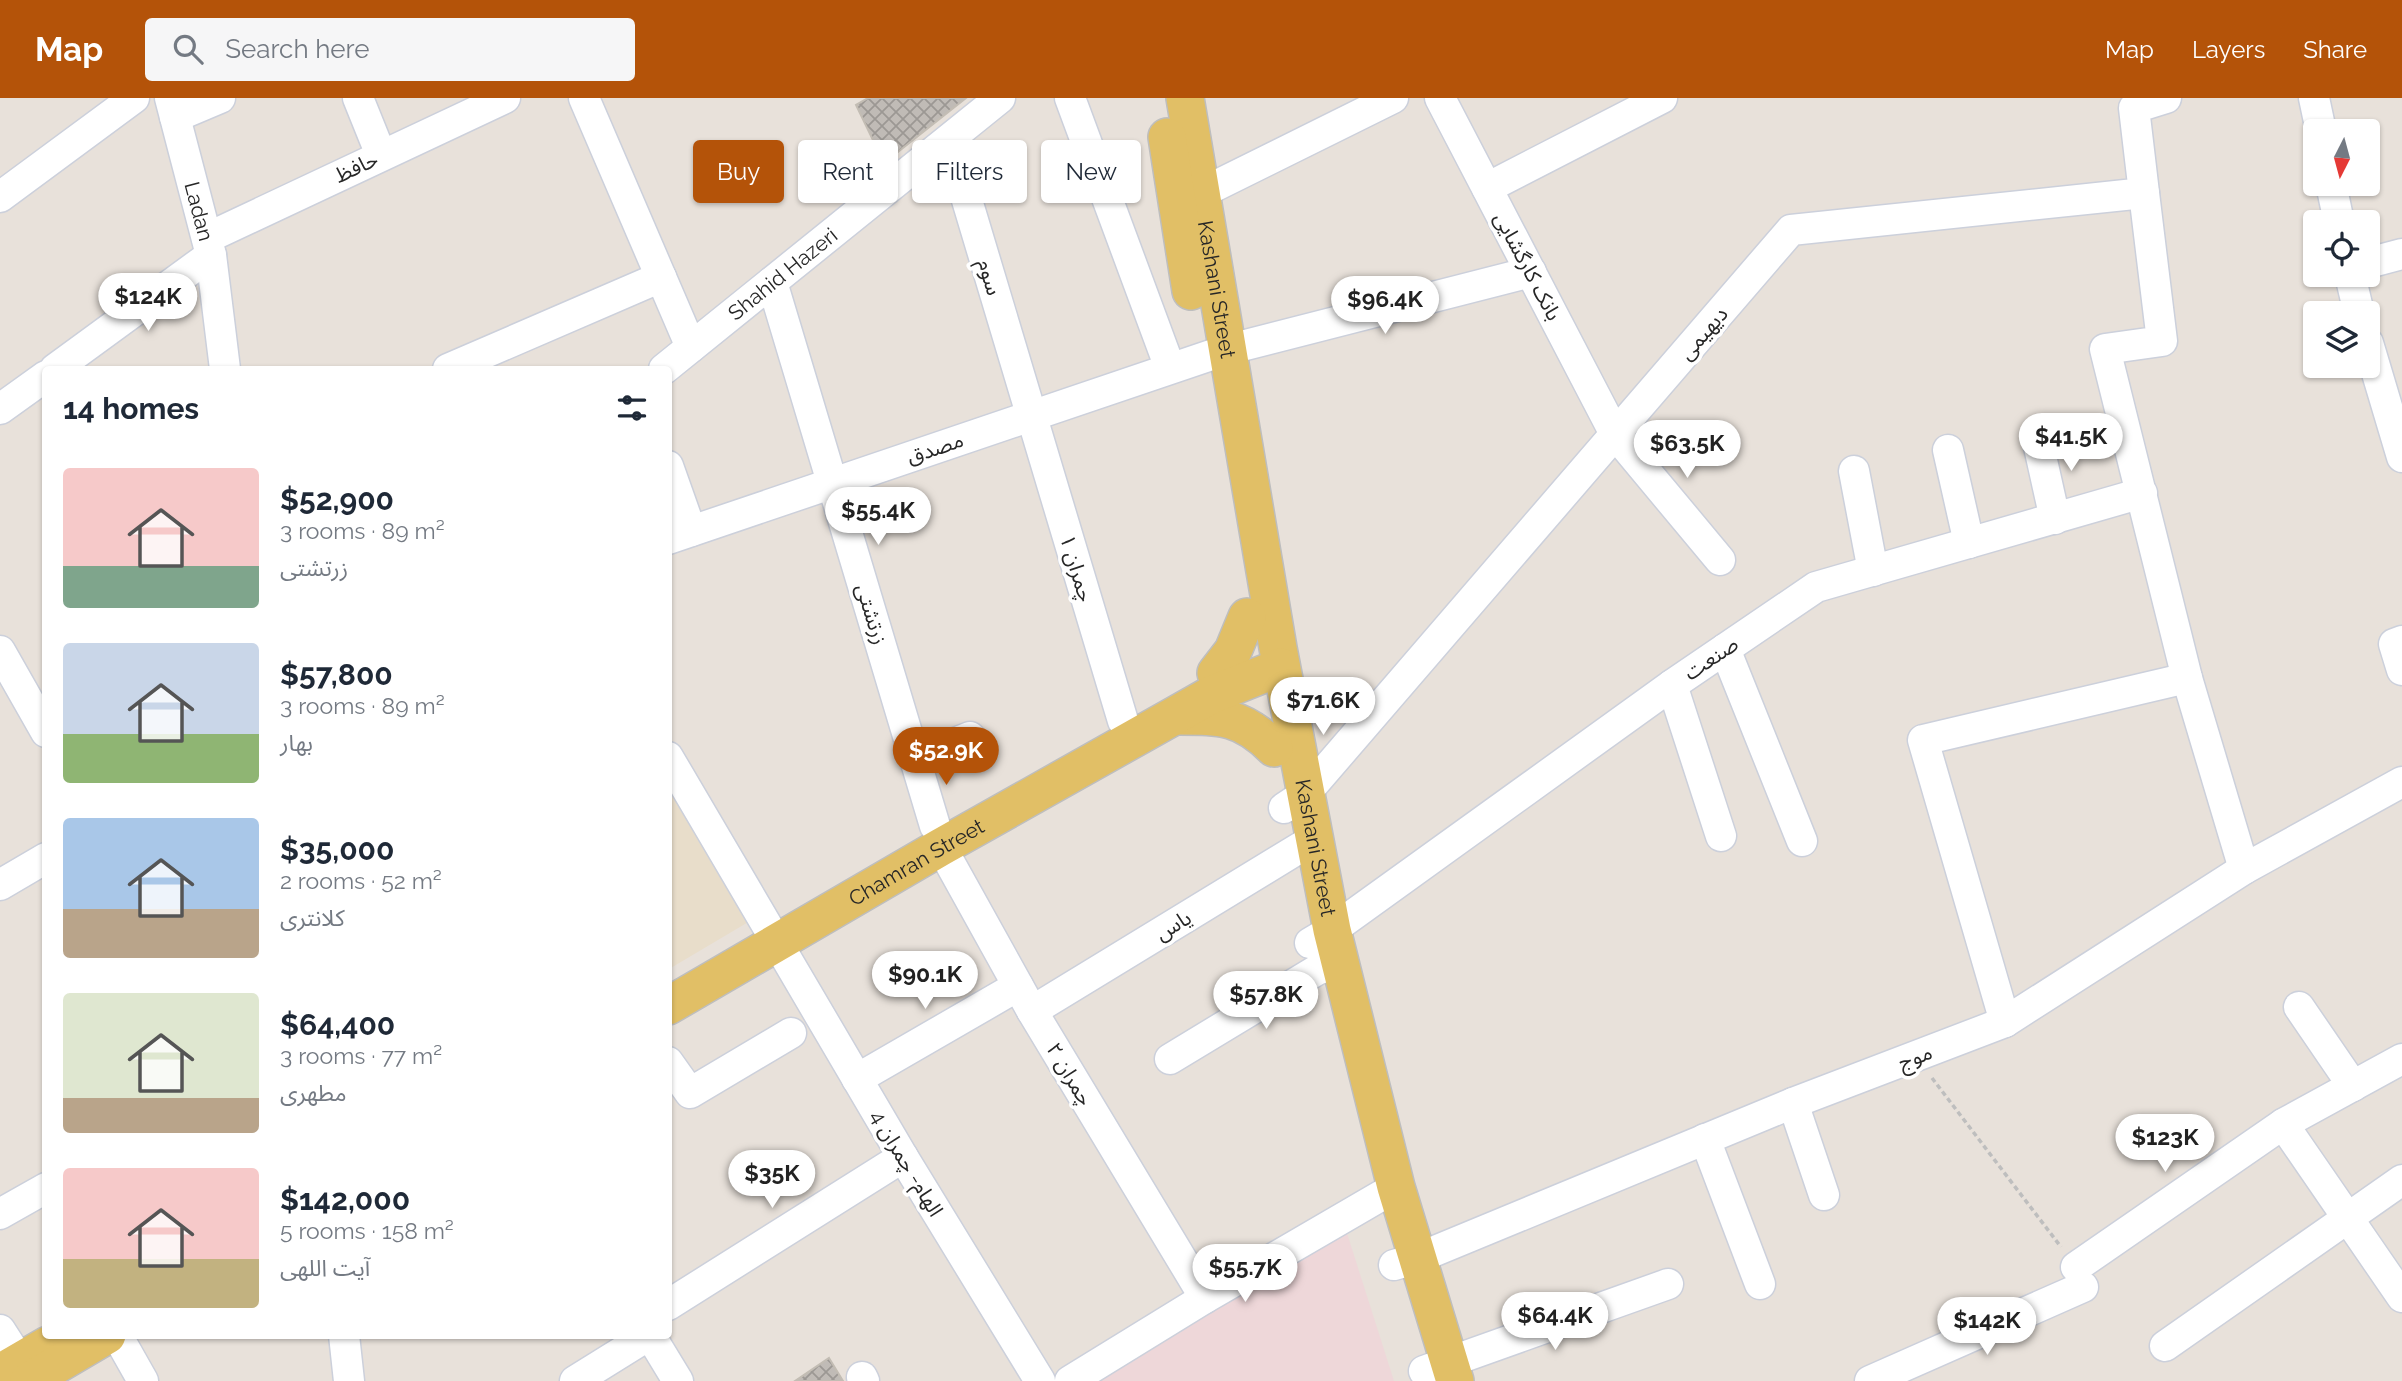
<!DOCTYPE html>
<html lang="en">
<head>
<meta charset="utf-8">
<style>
	:root { --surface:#fff; --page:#f6f6f7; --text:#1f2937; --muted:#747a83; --accent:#b45309 }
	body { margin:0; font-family:Raleway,"Noto Sans Arabic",sans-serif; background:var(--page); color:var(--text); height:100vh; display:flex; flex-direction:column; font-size:26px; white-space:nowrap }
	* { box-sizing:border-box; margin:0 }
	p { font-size:23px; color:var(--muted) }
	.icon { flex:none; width:38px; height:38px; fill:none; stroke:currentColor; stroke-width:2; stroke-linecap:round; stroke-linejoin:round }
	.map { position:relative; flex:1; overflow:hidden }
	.panel { position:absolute; left:42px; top:268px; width:630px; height:973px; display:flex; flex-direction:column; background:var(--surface); border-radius:7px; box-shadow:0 2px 5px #0004 }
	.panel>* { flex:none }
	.guide { position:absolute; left:693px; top:42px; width:665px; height:63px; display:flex; gap:14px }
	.needle { width:46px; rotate:186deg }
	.buttons { position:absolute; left:2303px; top:21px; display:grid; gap:14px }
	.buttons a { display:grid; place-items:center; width:77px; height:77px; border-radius:7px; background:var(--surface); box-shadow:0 2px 5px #0004; font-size:35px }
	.price { position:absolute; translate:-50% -60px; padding:0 16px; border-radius:24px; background:#fff; color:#222; font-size:23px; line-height:46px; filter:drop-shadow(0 2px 4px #0008) }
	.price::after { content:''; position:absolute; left:50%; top:42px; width:21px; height:16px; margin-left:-10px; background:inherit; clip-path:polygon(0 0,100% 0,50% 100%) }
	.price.current { background:var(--accent); color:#fff }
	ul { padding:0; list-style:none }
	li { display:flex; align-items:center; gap:21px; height:175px; padding:0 21px }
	li span { display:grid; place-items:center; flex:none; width:196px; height:140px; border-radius:7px; color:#555 }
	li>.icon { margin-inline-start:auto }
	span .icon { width:84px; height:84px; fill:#fffc; stroke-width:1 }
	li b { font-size:30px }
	h2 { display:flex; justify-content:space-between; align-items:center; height:84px; padding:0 21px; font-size:30px }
	.tag { padding:0 24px; border-radius:7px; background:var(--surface); box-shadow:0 2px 5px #0004; font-size:24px; line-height:63px }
	.tag.current { background:var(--accent); color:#fff }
	header { display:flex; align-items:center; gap:42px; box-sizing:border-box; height:98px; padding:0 35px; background:var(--accent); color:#fff }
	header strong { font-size:33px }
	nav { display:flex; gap:38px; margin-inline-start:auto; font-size:24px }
	.search { width:490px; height:63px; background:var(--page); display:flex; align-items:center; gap:18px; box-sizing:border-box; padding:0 24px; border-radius:7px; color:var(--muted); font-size:26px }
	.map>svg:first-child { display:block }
</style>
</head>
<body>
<header>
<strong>Map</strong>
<div class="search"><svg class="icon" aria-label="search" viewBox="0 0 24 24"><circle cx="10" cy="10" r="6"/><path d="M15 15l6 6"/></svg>Search here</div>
<nav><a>Map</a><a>Layers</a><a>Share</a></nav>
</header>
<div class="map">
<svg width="2402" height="1283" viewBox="0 0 2402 1283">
	<defs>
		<pattern id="building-cross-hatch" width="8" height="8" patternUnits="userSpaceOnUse" patternTransform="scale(1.75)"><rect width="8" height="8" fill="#c0bbb6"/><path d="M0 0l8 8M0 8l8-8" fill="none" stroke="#9c9894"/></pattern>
	</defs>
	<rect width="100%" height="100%" fill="#e8e1da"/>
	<path fill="#e8ddca" d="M668,688L750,823L669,871H668Z"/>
	<path fill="#eed7d9" d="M1346,1132L1394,1283H1098Z"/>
	<g fill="url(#building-cross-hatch)" stroke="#c3bdb4" stroke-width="2">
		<path d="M868,0H966L884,65L856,7Z"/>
		<path d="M829,1260L843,1283H795Z"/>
	</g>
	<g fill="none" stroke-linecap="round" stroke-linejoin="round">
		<defs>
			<g id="minor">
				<path id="s1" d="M170,0L211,157L225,271"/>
				<path d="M358,0L381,57"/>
				<path d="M584,0L691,249"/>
				<path d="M1070,0L1170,270"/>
				<path d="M1440,0L1615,336L1720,462"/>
				<path d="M2314,0L2321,33"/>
				<path d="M175,19L220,0"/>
				<path d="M949,42L1123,623"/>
				<path d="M2331,86L2339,124"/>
				<path d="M1487,90L1662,0"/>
				<path d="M2144,95L2162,243L2105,251L2187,580L2244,771"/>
				<path d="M0,99L134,0"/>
				<path d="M1183,104L1393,0"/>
				<path d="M207,140L505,0"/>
				<path d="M2368,165L2402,156"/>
				<path d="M2350,177L2359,215"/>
				<path d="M772,184L935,728"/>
				<path d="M2368,245L2402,359"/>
				<path d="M55,271L211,157"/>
				<path d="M448,271L661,179"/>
				<path id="s2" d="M664,271L1000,0"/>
				<path d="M0,311L46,278"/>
				<path d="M2037,340L2055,421"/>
				<path d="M1948,352L1969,445"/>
				<path d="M668,368L691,433"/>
				<path d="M1854,373L1873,473"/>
				<path d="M668,441L1226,252L1531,174"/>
				<path d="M2402,543L2394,546L2402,572"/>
				<path d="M1725,551L1802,743"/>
				<path d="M0,553L46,634"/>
				<path d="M1672,587L1721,738"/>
				<path d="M668,659L903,1059L1040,1283"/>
				<path d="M915,661L970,639"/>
				<path d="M1284,710L1305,696L1791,132L2144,95L2134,10L2166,0"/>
				<path d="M941,749L1032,913L1205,1200"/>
				<path d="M0,787L46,760"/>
				<path d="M1310,845L1332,832L1672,587L1816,489L2142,395"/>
				<path d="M2299,909L2353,988"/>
				<path d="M1032,913L1314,741"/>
				<path d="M2005,924L1923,642L2187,580"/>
				<path d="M1170,961L1317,872L1340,863"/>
				<path d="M668,964L690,995L791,935"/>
				<path d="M857,981L1018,888"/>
				<path d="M1793,1005L1824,1097"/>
				<path d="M2283,1026L2402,1199"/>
				<path d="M1705,1041L1760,1186"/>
				<path d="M0,1116L46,1090"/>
				<path d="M1394,1167L1418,1160L1793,1005L2005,924L2244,771L2402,684"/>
				<path d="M2076,1169L2283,1026L2402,961"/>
				<path d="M668,1207L903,1059"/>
				<path d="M0,1232L20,1263"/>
				<path d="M117,1237L143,1283"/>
				<path d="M344,1237L349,1283"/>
				<path d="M650,1237L678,1283"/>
				<path d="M2165,1248L2402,1082"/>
				<path d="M1424,1273L1668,1186"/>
				<path d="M862,1279L864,1283"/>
				<path d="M575,1283L649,1237"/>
				<path d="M1070,1283L1205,1200L1396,1089"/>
				<path d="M1870,1283L2083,1189"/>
			</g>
			<g id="major">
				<path id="s3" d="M1185,0L1278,550L1332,832L1396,1089L1455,1283"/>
				<path d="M1167,39L1191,193"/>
				<path d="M1216,575L1233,553L1247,519"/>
				<path d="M1175,618C1220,618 1241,617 1274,650"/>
				<path id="s4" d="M668,908L941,749L1174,618L1211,597L1281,569"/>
				<path d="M0,1275L48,1247"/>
				<path d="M29,1283L107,1237"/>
			</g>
		</defs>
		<use href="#minor" stroke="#ccd0db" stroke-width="33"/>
		<use href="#major" stroke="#bebebe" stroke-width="40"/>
		<path stroke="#bebebe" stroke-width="3.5" stroke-dasharray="5 3.5" stroke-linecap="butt" d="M1932,980L2061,1149"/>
		<use href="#minor" stroke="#fff" stroke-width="30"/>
		<use href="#major" stroke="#e1bf66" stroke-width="37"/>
	</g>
	<g text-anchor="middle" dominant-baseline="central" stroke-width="7" stroke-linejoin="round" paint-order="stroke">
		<g font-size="21" fill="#272727" stroke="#fff">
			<text transform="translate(356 69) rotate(-25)">حافظ</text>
			<text stroke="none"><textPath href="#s1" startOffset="117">Ladan</textPath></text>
			<text transform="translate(1528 168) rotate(62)">بانک کارگشایی</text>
			<text stroke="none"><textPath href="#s2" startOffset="152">Shahid Hazeri</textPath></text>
			<text transform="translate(990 179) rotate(73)">سوم</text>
			<text stroke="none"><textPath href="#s3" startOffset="194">Kashani Street</textPath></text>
			<text transform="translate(1703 235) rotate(-49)">دیهیمی</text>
			<text transform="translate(935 350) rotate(-19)">مصدق</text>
			<text transform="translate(1077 470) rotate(73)">چمران ۱</text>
			<text transform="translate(872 516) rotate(73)">زرتشتی</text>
			<text transform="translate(1711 560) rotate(-34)">صنعت</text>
			<text stroke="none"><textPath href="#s3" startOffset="761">Kashani Street</textPath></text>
			<text stroke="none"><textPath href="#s4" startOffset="287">Chamran Street</textPath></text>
			<text transform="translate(1173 827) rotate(-31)">یاس</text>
			<text transform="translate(1915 959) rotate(-21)">موج</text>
			<text transform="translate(1070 976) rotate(59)">چمران ۲</text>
			<text transform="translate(907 1065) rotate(59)">الهام- چمران 4</text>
		</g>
	</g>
</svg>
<div class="buttons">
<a><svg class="needle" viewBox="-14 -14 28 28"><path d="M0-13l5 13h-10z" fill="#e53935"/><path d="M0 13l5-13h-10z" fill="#747a83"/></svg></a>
<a><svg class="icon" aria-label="locate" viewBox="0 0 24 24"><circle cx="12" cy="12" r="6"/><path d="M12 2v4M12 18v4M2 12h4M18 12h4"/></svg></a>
<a><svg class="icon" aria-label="layers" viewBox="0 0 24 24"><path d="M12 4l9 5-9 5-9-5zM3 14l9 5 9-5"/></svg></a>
</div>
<b class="price" style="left:148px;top:235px">$124K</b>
<b class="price" style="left:1385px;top:238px">$96.4K</b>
<b class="price" style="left:2071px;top:375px">$41.5K</b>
<b class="price" style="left:1687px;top:382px">$63.5K</b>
<b class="price" style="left:878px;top:449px">$55.4K</b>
<b class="price" style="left:1323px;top:639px">$71.6K</b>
<b class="price current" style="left:946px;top:689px">$52.9K</b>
<b class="price" style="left:925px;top:913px">$90.1K</b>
<b class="price" style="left:1266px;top:933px">$57.8K</b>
<b class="price" style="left:2165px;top:1076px">$123K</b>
<b class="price" style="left:772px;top:1112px">$35K</b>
<b class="price" style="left:1245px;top:1206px">$55.7K</b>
<b class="price" style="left:1555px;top:1254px">$64.4K</b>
<b class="price" style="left:1987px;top:1259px">$142K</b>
<div class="guide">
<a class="tag current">Buy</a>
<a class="tag">Rent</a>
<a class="tag">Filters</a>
<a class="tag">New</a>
</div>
<section class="panel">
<h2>14 homes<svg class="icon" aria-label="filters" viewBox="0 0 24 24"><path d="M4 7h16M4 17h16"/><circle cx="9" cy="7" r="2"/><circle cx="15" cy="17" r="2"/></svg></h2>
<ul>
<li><span style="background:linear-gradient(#f6c9c9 70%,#7fa58c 0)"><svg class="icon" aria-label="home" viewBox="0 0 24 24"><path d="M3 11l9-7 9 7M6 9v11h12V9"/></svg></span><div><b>$52,900</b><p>3 rooms · 89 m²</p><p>زرتشتی</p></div></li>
<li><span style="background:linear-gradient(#c9d6e8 65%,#8fb573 0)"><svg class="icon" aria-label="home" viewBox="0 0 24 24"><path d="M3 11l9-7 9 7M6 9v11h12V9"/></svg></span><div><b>$57,800</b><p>3 rooms · 89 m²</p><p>بهار</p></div></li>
<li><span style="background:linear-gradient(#a9c7e8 65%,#b9a48a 0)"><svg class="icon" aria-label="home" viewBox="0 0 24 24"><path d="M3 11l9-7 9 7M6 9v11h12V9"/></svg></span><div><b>$35,000</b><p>2 rooms · 52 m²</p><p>کلانتری</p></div></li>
<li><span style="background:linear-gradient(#dfe7d0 75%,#b9a48a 0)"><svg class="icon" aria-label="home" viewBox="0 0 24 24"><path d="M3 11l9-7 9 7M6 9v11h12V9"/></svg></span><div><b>$64,400</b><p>3 rooms · 77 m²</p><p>مطهری</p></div></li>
<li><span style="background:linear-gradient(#f6c9c9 65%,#c2b280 0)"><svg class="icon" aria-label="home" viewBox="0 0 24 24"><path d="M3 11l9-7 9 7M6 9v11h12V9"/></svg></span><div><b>$142,000</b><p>5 rooms · 158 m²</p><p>آیت اللهی</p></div></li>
</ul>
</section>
</div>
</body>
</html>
